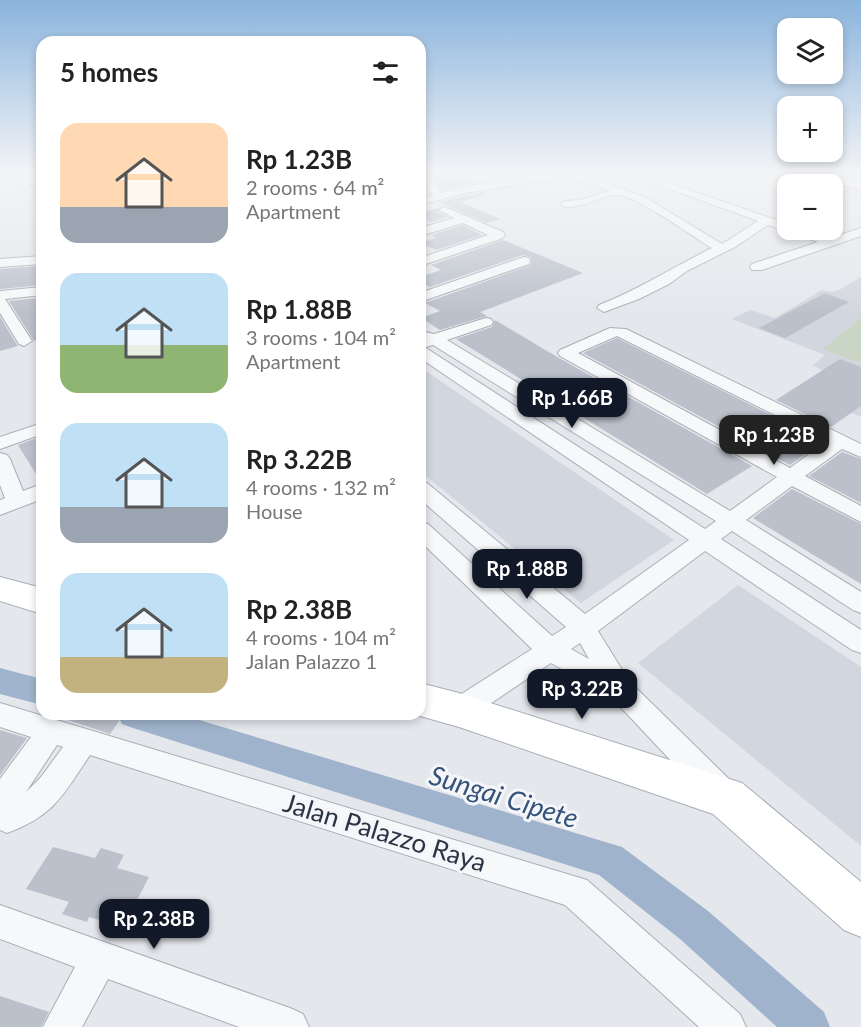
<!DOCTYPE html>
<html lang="en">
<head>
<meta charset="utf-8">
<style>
	:root { --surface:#fff; --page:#f2f2f2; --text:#222; --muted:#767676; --accent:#111827 }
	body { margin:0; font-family:Lato,sans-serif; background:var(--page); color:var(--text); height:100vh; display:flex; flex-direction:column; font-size:22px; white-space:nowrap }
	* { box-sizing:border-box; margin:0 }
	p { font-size:20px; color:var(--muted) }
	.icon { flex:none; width:33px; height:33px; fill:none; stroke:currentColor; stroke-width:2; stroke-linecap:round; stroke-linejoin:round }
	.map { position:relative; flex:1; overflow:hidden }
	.side { position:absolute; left:36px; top:36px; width:390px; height:684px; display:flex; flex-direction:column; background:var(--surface); border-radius:18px; box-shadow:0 3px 9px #0003 }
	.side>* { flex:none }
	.tools { position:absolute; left:777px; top:18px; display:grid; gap:12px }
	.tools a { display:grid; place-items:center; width:66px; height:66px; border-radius:12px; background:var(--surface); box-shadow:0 3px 9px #0003; font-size:30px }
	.price { position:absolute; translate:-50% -51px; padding:0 14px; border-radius:12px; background:var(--accent); color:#fff; font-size:20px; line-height:39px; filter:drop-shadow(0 2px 3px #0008) }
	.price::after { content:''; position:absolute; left:50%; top:36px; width:18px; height:14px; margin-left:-9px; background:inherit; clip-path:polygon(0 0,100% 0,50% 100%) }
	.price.current { background:#222; color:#fff }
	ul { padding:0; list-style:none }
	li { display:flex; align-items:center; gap:18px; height:150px; padding:0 24px }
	li span { display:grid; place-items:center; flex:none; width:168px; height:120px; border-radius:18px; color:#555 }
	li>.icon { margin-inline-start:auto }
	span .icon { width:72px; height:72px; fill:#fffc; stroke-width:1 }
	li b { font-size:26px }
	h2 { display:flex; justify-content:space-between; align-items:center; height:72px; padding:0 24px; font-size:26px }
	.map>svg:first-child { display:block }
</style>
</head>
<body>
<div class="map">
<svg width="861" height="1027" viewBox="0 0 861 1027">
	<rect width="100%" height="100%" fill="#e4e7ec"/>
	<g fill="#d2d6de">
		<path d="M861,277V417L847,411L838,379L813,365L825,355L732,319L750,310L775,318L822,290L830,292L839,290Z"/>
		<path d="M420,367L674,540L581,603L420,471Z"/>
		<path d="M738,585L861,667V846L638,663Z"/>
	</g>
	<path fill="#c9d6c5" d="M861,318V360L858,362L823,349Z"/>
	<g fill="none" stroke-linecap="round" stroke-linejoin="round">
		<g fill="#9fb4cc" fill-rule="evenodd">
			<path d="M0,668L42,679V705L0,694Z"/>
			<path d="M117,714H179L622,847L708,911L824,1012L830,1027H777L680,939L599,875L133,728L122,724Z"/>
		</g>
	</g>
	<g fill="#bbc0ca">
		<path d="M430,172H467L475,183L442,190Z"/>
		<path d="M483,192L485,195L457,203L460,202L500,219L487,223L439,202Z"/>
		<path d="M438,208V212L448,217L431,222L420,217V213Z"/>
		<path d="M463,225L482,235L436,250L420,243L436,238L431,235Z"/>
		<path d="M503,240L583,273L480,312L487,316L440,330L421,318L440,311L425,303L531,265V257L523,255L430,287L420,282V277L441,270L431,265Z"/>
		<path d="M42,266V285L0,289V269Z"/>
		<path d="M825,293L849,302L785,338L759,328Z"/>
		<path d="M38,298L42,304V339L34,341L9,301Z"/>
		<path d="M0,317L17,345L18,346L0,351Z"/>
		<path d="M495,320L559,358L752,466L707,494L456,339L492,327Z"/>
		<path d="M617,338L823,441L790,465L583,353Z"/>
		<path d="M840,359L861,367V406L831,427L776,400Z"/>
		<path d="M42,436V482H41L18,445Z"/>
		<path d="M842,452L861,459V503L809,476Z"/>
		<path d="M792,489L861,524V584L753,518Z"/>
		<path d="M50,714H124L110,734Z"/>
		<path d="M0,730L27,738L0,775Z"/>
		<path d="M53,847L95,858L101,848L124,855L117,868L149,877L123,927L89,917L87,922L62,914L69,902L26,889Z"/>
		<path d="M0,996L49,1012L41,1027H0Z"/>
	</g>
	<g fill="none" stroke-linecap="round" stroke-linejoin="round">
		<defs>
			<g id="street">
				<path d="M31,172H41L28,188H20L19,186Z"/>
				<path d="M420,172H428L441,193C487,181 538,172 586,172L584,174L646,198L722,244L758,221L623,172H636L788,224V230H804L831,238L861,228V236L762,270H752L750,267L752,264L818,242L768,225L735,247L687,271L669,284L639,299L604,312L597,308L599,305C640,289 673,267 712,248C695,238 634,194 617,195C598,196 582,210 562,206V202L583,199L609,191L571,177L470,192L420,205V199L432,196Z"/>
				<path d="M445,207L503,232L505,235L503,238L420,266V258L488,235L463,223L420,236V228L454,218L439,210Z"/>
				<path d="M42,256V264L0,267V259Z"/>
				<path d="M524,257L529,258L530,261L529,264L420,302V293Z"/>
				<path d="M42,287V295L5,299L32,341L24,346L19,344L0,313V291Z"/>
				<path d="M486,318L491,319L493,322L491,325L447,340L730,511L777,477L560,356L558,353L560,350L610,328L626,329L861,444V457L842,449L805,476L861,506V522L792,486L746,520L861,592V613L853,610L732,531L721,539L861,630V653L852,650L705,551L598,631L629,681L728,778L732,788L728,798L717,802L706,798L611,697L551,663L469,718L459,722L449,718L445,710L449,702L532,649L420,541V522L428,524L552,636L566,627L420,499V482L427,483L585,614L689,540L420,358V346L426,348L705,529L716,521L433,345L426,347L420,345V331L434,334ZM617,336L827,441L790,468L578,353ZM580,643L589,659L571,649Z"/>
				<path d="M42,423V434L0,449V437Z"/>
				<path d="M0,453L7,455L10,459L23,491L42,484V499L0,515V500L5,498L0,485Z"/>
				<path d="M0,703L587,880L740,1014L746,1027H699L565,905L90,755C63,795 54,816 7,833L0,830V779L31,737L0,727ZM57,745L63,747L41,777L26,792Z"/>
				<path d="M0,905L290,1008L303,1014L309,1027H239L108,979L82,1027H43L75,967L0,939Z"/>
			</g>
			<g id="secondary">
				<path d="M785,172H813L861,181V189L792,176Z"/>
				<path d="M0,577L42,588V614L0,601Z"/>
				<path d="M420,683L459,693L742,783L861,882V937L844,930L713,814L459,727L413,714H420Z"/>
			</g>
		</defs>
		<use href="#street" stroke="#a9aeb7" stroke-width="2"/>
		<use href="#secondary" stroke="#a9aeb7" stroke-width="2"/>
		<use href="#street" fill="#f7f8fa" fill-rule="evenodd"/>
		<use href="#secondary" fill="#fff" fill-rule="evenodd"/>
	</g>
	<linearGradient id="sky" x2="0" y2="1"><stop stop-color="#8bb4dd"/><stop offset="0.55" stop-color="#f3f4f6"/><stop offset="1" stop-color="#f3f4f6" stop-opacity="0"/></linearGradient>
	<rect width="861" height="315" fill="url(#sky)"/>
	<g text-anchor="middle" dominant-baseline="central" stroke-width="6" stroke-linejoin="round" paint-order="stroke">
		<g font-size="26" fill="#2b3445" stroke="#f4f6f9">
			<text transform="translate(385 832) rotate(17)">Jalan Palazzo Raya</text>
		</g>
		<g font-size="27" font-style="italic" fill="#34527a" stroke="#f4f6f9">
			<text transform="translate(504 796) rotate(17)">Sungai Cipete</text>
		</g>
	</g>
</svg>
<div class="tools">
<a><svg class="icon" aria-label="layers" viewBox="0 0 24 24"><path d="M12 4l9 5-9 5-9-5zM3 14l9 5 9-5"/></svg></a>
<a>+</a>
<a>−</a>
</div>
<b class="price" style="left:572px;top:429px">Rp 1.66B</b>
<b class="price current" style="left:774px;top:466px">Rp 1.23B</b>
<b class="price" style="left:527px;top:600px">Rp 1.88B</b>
<b class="price" style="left:582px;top:720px">Rp 3.22B</b>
<b class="price" style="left:154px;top:950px">Rp 2.38B</b>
<section class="side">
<h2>5 homes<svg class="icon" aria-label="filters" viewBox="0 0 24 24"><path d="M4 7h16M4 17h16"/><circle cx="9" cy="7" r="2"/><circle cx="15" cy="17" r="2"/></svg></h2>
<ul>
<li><span style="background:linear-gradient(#ffd9b3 70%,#9aa5b1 0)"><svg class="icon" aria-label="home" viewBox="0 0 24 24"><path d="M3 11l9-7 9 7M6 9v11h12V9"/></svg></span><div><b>Rp 1.23B</b><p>2 rooms · 64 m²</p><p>Apartment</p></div></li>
<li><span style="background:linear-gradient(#bfe0f5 60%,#8fb573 0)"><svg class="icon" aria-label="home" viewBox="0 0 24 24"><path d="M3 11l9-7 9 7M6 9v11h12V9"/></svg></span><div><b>Rp 1.88B</b><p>3 rooms · 104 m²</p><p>Apartment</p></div></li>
<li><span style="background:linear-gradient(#bfe0f5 70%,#9aa5b1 0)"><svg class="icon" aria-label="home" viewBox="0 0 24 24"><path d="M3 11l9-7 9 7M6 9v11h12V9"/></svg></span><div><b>Rp 3.22B</b><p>4 rooms · 132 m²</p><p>House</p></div></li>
<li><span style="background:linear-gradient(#bfe0f5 70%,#c2b280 0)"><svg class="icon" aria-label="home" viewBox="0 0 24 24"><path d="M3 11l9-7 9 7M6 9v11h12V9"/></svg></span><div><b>Rp 2.38B</b><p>4 rooms · 104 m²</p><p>Jalan Palazzo 1</p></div></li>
</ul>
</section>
</div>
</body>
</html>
